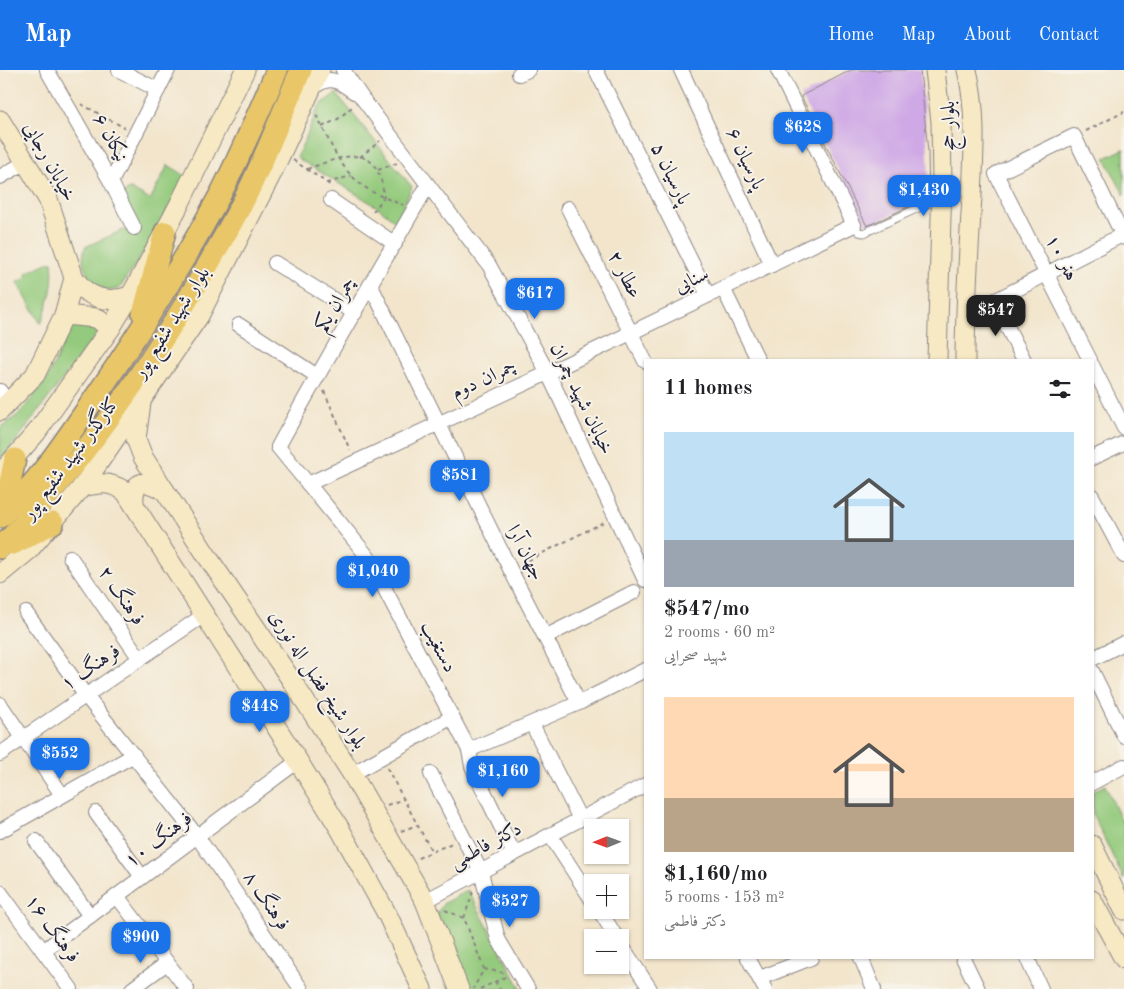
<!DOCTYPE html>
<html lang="en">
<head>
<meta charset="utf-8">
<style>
	:root { --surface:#fff; --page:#f6f6f6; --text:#202124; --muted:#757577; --accent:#1a73e8 }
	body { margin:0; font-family:"Old Standard TT",Amiri,serif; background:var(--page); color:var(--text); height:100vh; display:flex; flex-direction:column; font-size:19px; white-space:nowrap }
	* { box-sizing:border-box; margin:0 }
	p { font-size:16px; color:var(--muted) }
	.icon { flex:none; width:28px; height:28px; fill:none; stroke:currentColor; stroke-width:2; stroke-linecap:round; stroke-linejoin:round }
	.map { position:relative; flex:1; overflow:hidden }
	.details { position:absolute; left:644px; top:289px; width:450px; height:600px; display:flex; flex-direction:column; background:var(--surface); border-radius:0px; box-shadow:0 1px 4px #0004 }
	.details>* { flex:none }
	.needle { width:32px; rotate:269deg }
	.buttons { position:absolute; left:584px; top:749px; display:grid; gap:10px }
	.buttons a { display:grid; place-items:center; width:45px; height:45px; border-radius:0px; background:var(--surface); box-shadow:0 1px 4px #0004; font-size:25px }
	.price { position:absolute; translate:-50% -42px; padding:0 11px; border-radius:10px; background:var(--accent); color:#fff; font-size:16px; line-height:32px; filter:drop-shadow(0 1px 2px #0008) }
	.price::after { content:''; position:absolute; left:50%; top:30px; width:15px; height:11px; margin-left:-8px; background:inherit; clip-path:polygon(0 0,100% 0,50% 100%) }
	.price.active { background:#222; color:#fff }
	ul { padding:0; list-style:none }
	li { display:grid; align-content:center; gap:10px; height:265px; padding:0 20px }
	li span { display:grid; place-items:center; height:155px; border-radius:0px; color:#555 }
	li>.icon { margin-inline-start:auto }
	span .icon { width:90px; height:90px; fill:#fffc; stroke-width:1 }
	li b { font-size:21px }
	h2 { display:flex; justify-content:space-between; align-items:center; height:60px; padding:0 20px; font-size:21px }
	header { display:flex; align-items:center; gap:30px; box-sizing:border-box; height:70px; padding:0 25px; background:var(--accent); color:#fff }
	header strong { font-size:24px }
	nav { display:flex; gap:28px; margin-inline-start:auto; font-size:18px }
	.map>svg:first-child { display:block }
</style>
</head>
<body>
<header>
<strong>Map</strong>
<nav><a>Home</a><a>Map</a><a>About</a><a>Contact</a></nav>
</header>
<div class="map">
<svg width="1124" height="919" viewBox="0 0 1124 919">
	<rect width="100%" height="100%" fill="#f7f3e8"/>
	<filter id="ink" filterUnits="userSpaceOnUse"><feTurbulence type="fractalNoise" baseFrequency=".02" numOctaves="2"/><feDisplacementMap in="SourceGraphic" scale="10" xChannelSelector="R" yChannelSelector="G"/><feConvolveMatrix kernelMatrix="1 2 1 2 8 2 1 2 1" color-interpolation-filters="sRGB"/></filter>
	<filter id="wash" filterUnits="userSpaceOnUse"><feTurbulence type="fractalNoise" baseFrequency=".0096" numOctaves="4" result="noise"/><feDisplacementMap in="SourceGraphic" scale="20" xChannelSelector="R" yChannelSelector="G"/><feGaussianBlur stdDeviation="1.12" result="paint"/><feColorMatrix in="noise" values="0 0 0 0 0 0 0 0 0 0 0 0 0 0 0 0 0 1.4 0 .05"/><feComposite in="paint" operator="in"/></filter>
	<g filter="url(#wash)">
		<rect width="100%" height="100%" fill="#f2e5cc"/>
		<g fill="#94ca7d" stroke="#5b765c">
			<path d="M336,23L412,117L396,152L379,138L297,88L319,36Z"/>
			<path d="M1124,79V125L1105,88Z"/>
			<path d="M168,95L186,106L151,170L120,218C102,226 83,207 83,189C83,185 84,181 85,177L123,160L128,161L124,124L127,120L131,119L150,130Z"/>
			<path d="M52,191C55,214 49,232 41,254L17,212L25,209L27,202Z"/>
			<path d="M74,251H85L99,261L16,371L0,389V358L19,344L46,311Z"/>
			<path d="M1105,715L1124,756V810L1093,745V721Z"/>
			<path d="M468,820L521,919H465L437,843L444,833Z"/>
		</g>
		<g id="blocks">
			<path fill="#cfa8e6" d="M851,0H920L928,82L929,127L867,156L801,26Z"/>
		</g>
	</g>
	<g filter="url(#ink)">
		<use href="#blocks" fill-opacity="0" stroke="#8a8484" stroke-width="1"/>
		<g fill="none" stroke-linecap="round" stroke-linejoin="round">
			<defs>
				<path id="lane" d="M854,155L859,162L864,163L940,128"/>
				<g id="street">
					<path d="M47,0L111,112L134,158"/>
					<path d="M119,0L158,20"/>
					<path d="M343,0L362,28L489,195L548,303L645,510"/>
					<path d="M596,0L708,225"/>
					<path d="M681,0L772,195"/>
					<path d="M519,4L528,0"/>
					<path d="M312,19C328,4 338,10 354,22"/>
					<path d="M0,107L26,92"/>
					<path d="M111,112L168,0"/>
					<path d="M428,115C378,202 326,289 278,377L368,487L452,647L469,680L472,696L514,784"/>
					<path d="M331,130L395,174"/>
					<path d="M568,138L645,291"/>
					<path d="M275,193L355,243"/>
					<path d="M371,216L510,499L579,633"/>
					<path d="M723,218L758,290"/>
					<path d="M239,255L317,306"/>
					<path d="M1024,290L994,231L1124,164"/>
					<path d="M1090,290L996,104L1074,66L1124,168"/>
					<path d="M1092,295L1124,358"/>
					<path d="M0,321L8,335"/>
					<path d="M1092,388L1124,373"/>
					<path d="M308,414L548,303L854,155L778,0"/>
					<path d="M1092,426L1124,486"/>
					<path d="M70,487L140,589"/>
					<path d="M26,543L86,626L197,766L301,919"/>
					<path d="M545,567L634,522"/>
					<path d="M1092,589L1124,573"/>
					<path d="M1092,601L1124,666"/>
					<path d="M0,634L62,725"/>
					<path d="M532,654L580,749"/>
					<path d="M469,680L579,633L645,600"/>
					<path d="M0,684L204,545"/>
					<path d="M352,704L452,647"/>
					<path d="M431,704L481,802L498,869L528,919"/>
					<path d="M1092,713L1124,696"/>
					<path d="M96,743L142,807"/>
					<path d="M0,761L134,685"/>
					<path d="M550,765L592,830"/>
					<path d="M36,771L90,846"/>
					<path d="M0,822L71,919"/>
					<path d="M117,826L187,919"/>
					<path d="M425,831L645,715"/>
					<path d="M599,840L617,868"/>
					<path d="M620,873L650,919"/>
					<path d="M43,881L298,691"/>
					<path d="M748,888L765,919"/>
					<path d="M861,888L874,919"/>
					<path d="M963,888L978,919"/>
					<path d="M1027,888L1041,919"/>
					<path d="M760,908L811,888"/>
					<path d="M132,919L167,893"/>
				</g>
				<g id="secondary">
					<path d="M935,0L941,52L942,112L937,290"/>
					<path d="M0,50L48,129L74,208L64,245L35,305L0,341"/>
					<path d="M74,208C88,228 106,234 130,226"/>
					<path d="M64,245L97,248L110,259"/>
					<path d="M965,290C965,235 969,180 972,126C974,85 977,39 967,0"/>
					<path d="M141,333L136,369L143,387L209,489L290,608L352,704L425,831L459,919"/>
					<path d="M0,404L36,363L110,259L135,218L179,135L245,0"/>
					<path d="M82,417C101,413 108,411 125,421L298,691L340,759L388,846L422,919"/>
					<path d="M134,435C132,407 146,410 165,421"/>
					<path d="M0,504L29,480L82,417L199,246L271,105L320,0"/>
					<path d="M1092,775L1124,840"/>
					<path d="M1092,830L1124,889"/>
				</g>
				<g id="primary">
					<path d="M143,244L165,162"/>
					<path d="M3,445L15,389"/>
					<path d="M0,447C36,416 63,373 90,335C137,267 181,197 220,125C241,84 259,42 277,0"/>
					<path d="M13,474L53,453"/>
					<path d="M0,478C30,449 56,417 82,384C144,305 196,220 243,132C264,91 282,43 301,0"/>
				</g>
			</defs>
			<use href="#lane" stroke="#8a8484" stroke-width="9"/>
			<use href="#street" stroke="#8a8484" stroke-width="16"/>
			<use href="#secondary" stroke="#8a8484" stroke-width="21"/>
			<use href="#primary" stroke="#8a8484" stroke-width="24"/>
			<g stroke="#8a8484" stroke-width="2" stroke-dasharray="4 4" stroke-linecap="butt">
				<path d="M81,34L125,58"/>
				<path d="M316,45C327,65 336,90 352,106C365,121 385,128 403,135"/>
				<path d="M322,57L338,49L353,36"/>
				<path d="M1086,61L1124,42"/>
				<path d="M360,87L380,71"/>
				<path d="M293,90L333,117"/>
				<path d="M307,99C347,85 378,70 384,127L371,144"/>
				<path d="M378,100L397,93"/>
				<path d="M327,113L351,106"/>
				<path d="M324,321L350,380"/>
				<path d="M521,494L604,452"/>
				<path d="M387,698L432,782"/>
				<path d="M387,735L404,729"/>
				<path d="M401,761L417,755"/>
				<path d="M418,788L452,773"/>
				<path d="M445,840L464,848L484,899L473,919"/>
				<path d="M464,848L473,822"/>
				<path d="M484,899L504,903"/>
				<path d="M495,911L500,919"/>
				<path d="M480,919L507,906"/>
			</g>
			<use href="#lane" stroke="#fff" stroke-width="7"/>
			<use href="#street" stroke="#fff" stroke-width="14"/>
			<use href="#secondary" stroke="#f6e9c3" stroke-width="19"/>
			<use href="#primary" stroke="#e9c769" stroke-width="21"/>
		</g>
	</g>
	<g text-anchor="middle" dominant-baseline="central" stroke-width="4" stroke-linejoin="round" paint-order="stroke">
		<g font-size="20" fill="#22223b" stroke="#f7f3e8">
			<text transform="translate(950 56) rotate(-93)">بلوار حج</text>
			<text transform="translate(110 68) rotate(61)">نیکان ۶</text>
			<text transform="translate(745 89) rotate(65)">پارسیان ۶</text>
			<text transform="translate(49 92) rotate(61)">خیابان رجایی</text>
			<text transform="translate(670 104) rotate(64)">پارسیان ۵</text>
			<text transform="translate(1061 188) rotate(63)">هنر ۱۰</text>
			<text transform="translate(624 205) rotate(63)">عطار ۲</text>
			<text transform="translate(692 211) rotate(-26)">سنایی</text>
			<text transform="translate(336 235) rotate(-59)">چمران یکم</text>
			<text transform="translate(172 253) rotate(-58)">بلوار شهید شفیع پور</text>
			<text transform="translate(484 310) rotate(-25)">چمران دوم</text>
			<text transform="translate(581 329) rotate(64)">خیابان شهید چمران</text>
			<text transform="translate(71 389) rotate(-53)">کنارگذر شهید شفیع پور</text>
			<text transform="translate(525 483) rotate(63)">جهان آرا</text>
			<text transform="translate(121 526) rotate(56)">فرهنگ ۲</text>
			<text transform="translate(438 577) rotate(62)">دستغیب</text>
			<text transform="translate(91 598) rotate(-34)">فرهنگ ۱</text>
			<text transform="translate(317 610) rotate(57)">بلوار شیخ فضل اله نوری</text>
			<text transform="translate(159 770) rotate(-37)">فرهنگ ۱۰</text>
			<text transform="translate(486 776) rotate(-28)">دکتر فاطمی</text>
			<text transform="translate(266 831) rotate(56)">فرهنگ ۸</text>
			<text transform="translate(52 859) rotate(54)">فرهنگ ۱۶</text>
		</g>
	</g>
</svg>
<div class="buttons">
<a><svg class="needle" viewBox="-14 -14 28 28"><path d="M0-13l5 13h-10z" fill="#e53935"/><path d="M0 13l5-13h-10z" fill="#757577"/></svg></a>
<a>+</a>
<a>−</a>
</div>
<b class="price" style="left:803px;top:84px">$628</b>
<b class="price" style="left:924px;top:147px">$1,430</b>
<b class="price" style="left:535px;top:250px">$617</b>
<b class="price active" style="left:996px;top:267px">$547</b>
<b class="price" style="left:460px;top:432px">$581</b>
<b class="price" style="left:373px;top:528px">$1,040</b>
<b class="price" style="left:260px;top:663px">$448</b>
<b class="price" style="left:60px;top:710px">$552</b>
<b class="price" style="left:503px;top:728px">$1,160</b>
<b class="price" style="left:510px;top:858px">$527</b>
<b class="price" style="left:141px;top:894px">$900</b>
<section class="details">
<h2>11 homes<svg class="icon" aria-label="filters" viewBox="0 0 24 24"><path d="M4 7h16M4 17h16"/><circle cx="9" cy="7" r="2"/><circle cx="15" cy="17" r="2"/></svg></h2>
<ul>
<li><span style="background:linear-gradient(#bfe0f5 70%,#9aa5b1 0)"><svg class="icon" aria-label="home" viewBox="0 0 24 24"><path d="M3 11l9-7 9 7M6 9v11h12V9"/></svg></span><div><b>$547/mo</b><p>2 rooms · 60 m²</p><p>شهید صحرایی</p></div></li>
<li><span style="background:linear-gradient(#ffd9b3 65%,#b9a48a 0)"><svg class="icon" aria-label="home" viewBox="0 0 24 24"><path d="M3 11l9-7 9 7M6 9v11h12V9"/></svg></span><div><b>$1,160/mo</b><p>5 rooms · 153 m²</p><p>دکتر فاطمی</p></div></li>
</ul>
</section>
</div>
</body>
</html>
